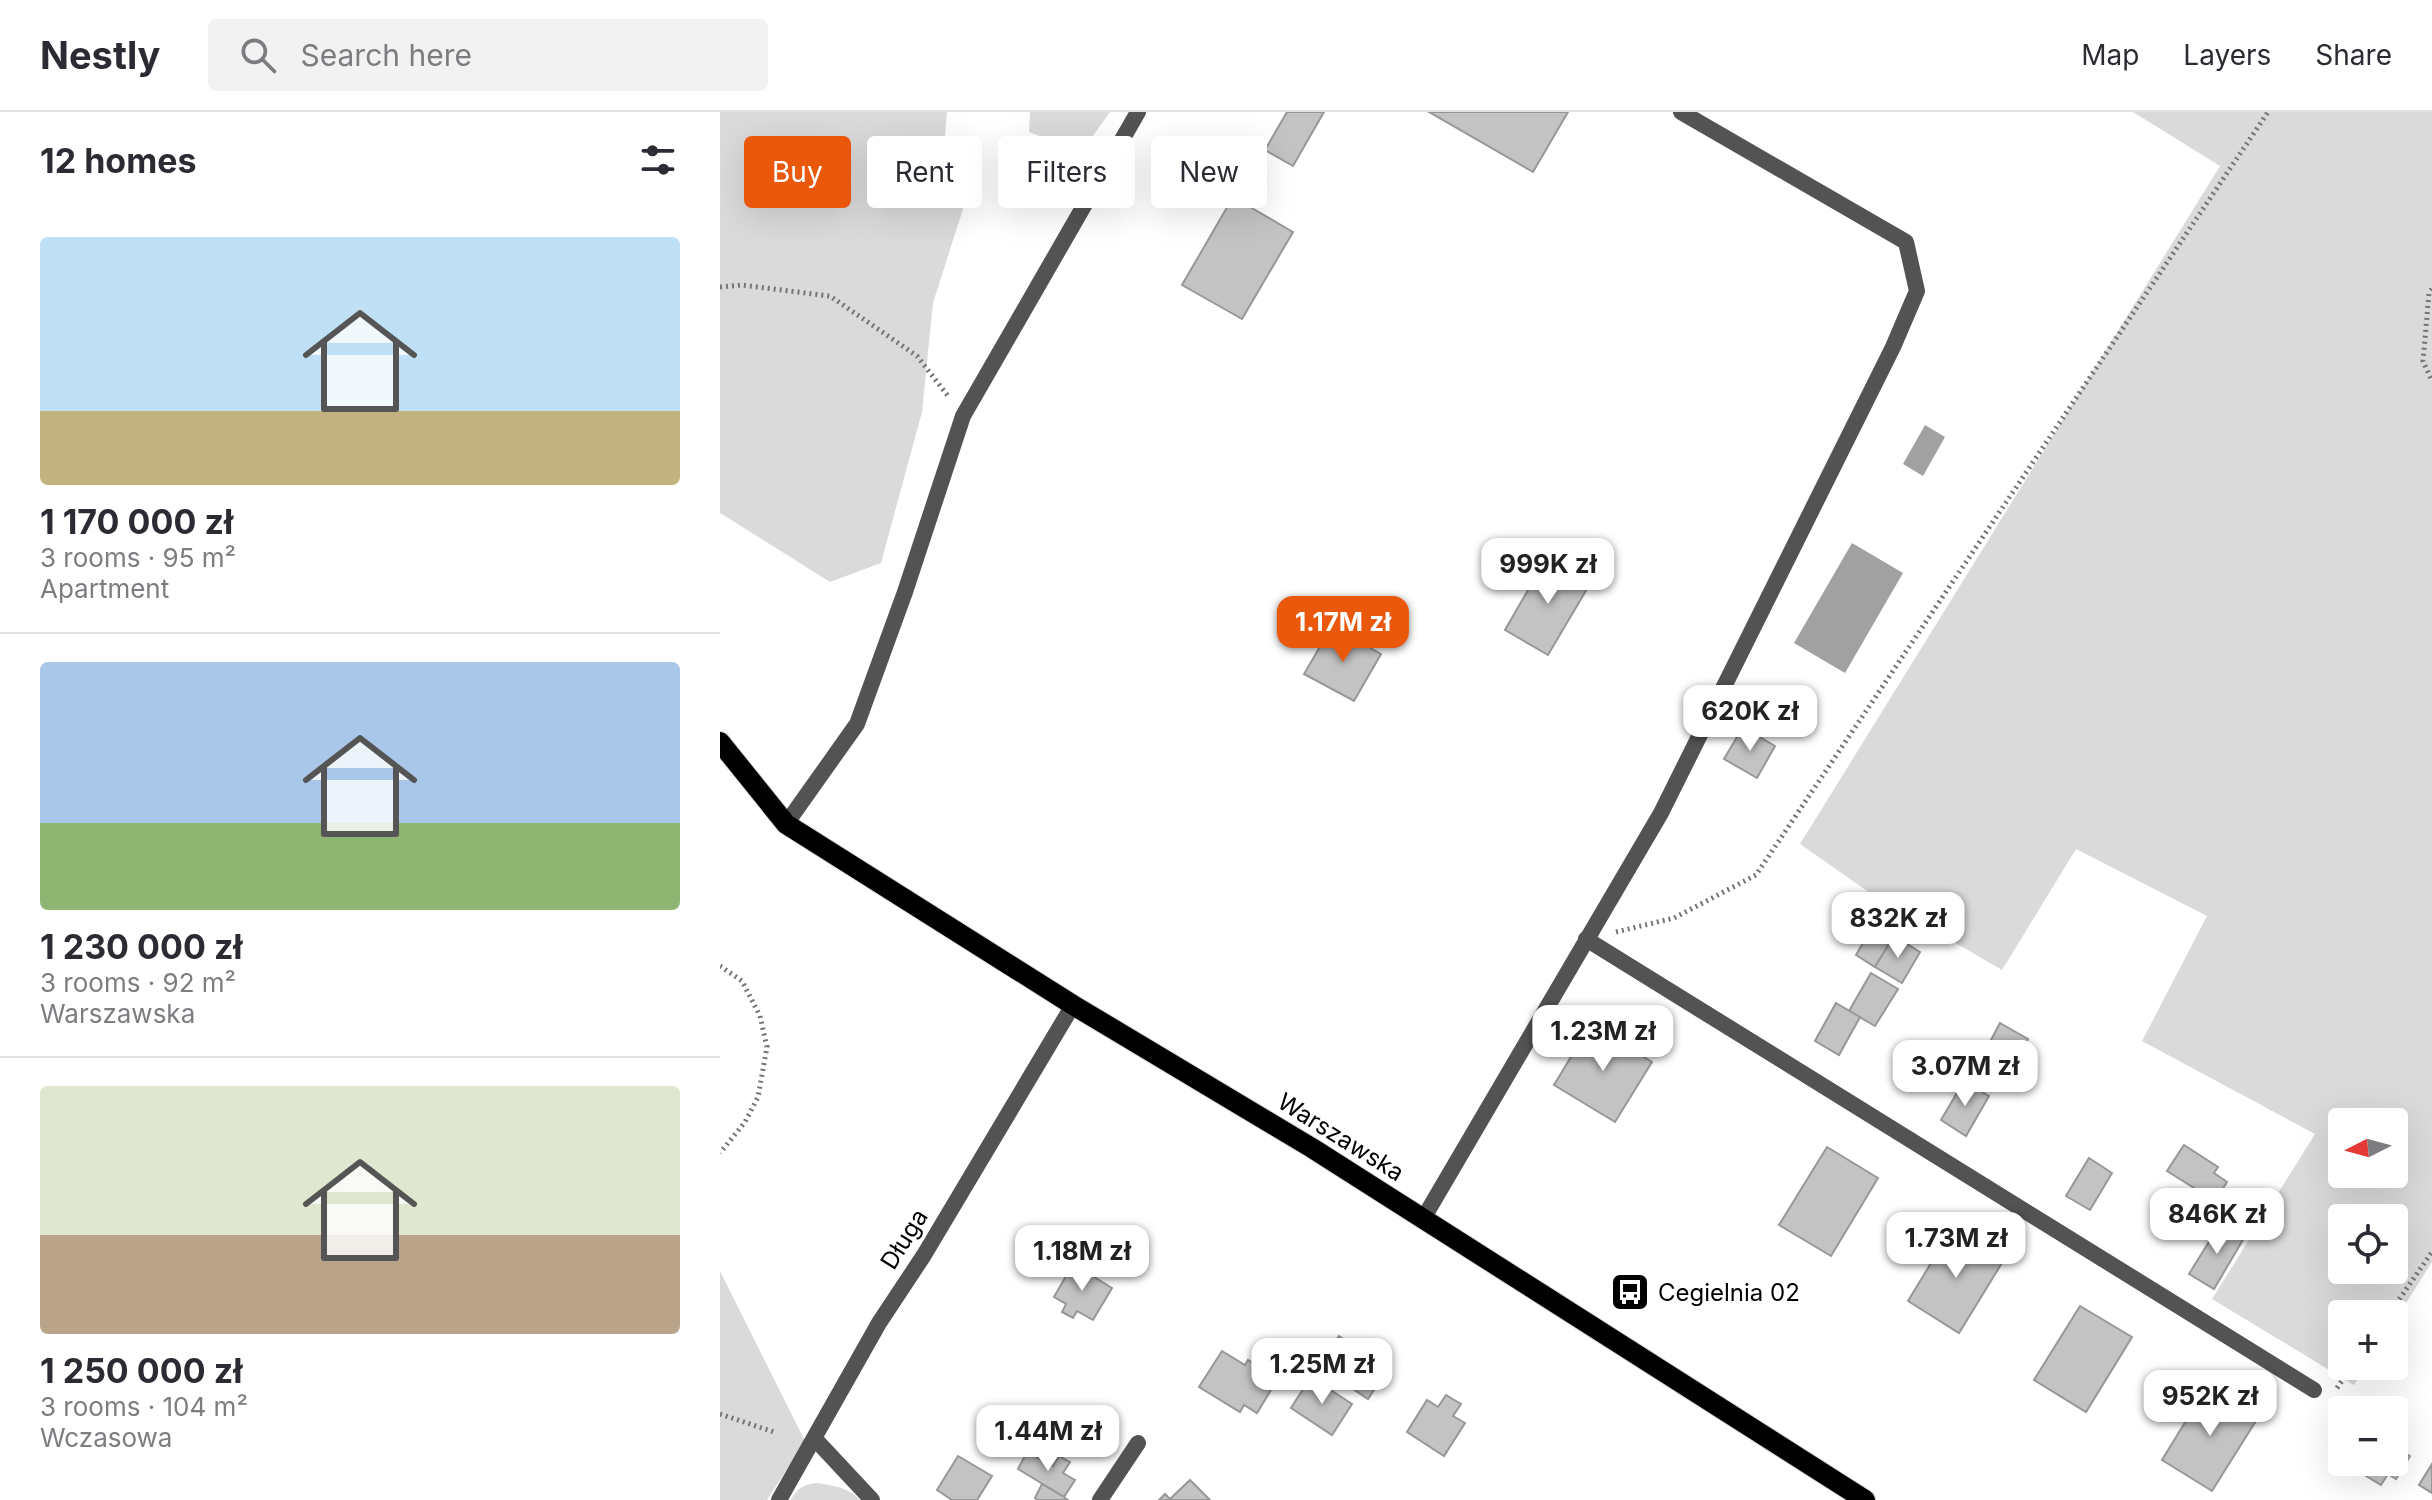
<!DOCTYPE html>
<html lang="en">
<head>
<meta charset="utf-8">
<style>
	:root { --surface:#fff; --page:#f2f2f3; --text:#2b2b33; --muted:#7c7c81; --line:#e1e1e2; --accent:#ea580c }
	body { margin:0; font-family:Inter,sans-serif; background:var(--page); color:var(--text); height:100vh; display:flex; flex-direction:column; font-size:30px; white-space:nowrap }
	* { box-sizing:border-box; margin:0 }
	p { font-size:26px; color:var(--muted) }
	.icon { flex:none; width:44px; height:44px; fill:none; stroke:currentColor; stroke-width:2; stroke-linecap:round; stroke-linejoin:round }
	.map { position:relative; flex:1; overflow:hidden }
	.details { display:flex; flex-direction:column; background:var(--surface); width:720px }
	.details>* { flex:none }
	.guide { position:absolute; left:24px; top:24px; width:760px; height:72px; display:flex; gap:16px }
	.needle { width:52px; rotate:264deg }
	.fabs { position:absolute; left:1608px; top:996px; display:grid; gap:16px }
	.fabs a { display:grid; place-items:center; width:80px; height:80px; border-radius:8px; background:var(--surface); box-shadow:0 8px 32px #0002; font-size:40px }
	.price { position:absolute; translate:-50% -68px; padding:0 18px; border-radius:16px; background:#fff; color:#222; font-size:26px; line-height:52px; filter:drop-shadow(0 2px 4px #0008) }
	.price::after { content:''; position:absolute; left:50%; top:48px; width:24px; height:18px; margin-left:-12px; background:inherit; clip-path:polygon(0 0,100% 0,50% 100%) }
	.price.selected { background:var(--accent); color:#fff }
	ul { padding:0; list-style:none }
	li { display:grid; align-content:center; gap:16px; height:424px; padding:0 40px }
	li+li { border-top:2px solid var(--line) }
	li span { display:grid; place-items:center; height:248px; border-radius:8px; color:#555 }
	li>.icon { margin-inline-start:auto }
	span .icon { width:144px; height:144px; fill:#fffc; stroke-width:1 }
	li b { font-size:34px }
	h2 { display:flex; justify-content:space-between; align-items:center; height:96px; padding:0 40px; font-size:34px }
	.tag { padding:0 28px; border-radius:8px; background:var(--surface); box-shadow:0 8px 32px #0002; font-size:28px; line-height:72px }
	.tag.selected { background:var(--accent); color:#fff }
	header { display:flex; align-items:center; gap:48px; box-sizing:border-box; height:112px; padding:0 40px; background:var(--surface); border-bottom:2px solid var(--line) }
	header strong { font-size:38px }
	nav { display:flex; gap:44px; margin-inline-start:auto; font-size:28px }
	.search { width:560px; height:72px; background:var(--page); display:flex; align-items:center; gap:20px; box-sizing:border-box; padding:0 28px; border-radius:8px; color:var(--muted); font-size:30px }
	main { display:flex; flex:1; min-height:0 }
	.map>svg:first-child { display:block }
</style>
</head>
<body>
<header>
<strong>Nestly</strong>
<div class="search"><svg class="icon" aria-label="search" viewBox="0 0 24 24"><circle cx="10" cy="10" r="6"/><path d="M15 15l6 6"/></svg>Search here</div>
<nav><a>Map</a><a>Layers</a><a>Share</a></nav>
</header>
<main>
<section class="details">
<h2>12 homes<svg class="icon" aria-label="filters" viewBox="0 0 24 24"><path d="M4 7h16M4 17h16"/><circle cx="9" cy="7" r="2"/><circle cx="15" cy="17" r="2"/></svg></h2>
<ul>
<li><span style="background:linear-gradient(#bfe0f5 70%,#c2b280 0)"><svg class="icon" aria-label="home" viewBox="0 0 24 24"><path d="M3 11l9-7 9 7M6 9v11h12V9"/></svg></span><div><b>1 170 000 zł</b><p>3 rooms · 95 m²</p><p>Apartment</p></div></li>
<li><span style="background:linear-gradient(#a9c7e8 65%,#8fb573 0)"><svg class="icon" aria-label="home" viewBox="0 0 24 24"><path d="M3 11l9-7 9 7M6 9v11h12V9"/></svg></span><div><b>1 230 000 zł</b><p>3 rooms · 92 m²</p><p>Warszawska</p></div></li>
<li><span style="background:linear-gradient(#dfe7d0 60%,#b9a48a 0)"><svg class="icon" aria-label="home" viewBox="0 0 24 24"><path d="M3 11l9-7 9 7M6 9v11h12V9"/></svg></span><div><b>1 250 000 zł</b><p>3 rooms · 104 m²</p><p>Wczasowa</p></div></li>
</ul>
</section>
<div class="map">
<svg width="1712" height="1388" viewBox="0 0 1712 1388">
	<rect width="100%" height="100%" fill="#fff"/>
	<g fill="#dadada" fill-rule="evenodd">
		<path d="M0,0H227L223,48L243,97L213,191L202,300L161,451L110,470L0,401Z"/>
		<path d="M310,0H390L365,35L335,30L309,20Z"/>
		<path d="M1413,0H1712V1150L1674,1210V1202H1622V1254H1646L1634,1273L1492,1187L1595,1022L1422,929L1487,804L1356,737L1282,858L1150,781L1080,732L1500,54ZM1674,1010V1062H1622V1010ZM1674,1106V1158H1622V1106Z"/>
		<path d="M0,1159L85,1329L47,1388H0Z"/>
		<path d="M97,1371C114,1374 128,1375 140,1388H71C77,1376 84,1372 97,1371Z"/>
	</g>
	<g fill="#a1a1a1">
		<path d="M1205,313L1225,325L1203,364L1183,352Z"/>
		<path d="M1132,431L1183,461L1125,561L1074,531Z"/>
	</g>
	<g fill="#c3c3c3" stroke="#979797" stroke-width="2">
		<path d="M567,0H604L573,54L545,38Z"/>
		<path d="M709,0H848L813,60Z"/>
		<path d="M513,85L573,120L522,207L462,173Z"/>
		<path d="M827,445L871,470L828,543L785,518Z"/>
		<path d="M612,514L661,542L634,589L584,562Z"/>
		<path d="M1023,615L1055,634L1037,666L1004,647Z"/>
		<path d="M1154,812L1174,824L1155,855L1136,843Z"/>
		<path d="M1174,824L1200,840L1182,871L1155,855Z"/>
		<path d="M1151,861L1178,877L1155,914L1129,899Z"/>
		<path d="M1116,891L1140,905L1119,943L1095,929Z"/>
		<path d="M1280,911L1308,927L1287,962L1269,951L1278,935L1270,930Z"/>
		<path d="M871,912L932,950L895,1010L834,973Z"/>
		<path d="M1244,969L1269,984L1246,1024L1221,1008Z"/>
		<path d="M1464,1033L1498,1055L1494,1061L1507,1070L1495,1089L1447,1059Z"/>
		<path d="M1107,1035L1158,1066L1111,1144L1059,1113Z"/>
		<path d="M1369,1046L1392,1061L1370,1098L1346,1084Z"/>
		<path d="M1500,1112L1524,1126L1494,1177L1469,1162Z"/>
		<path d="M1233,1115L1285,1146L1239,1221L1188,1189Z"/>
		<path d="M353,1152L392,1176L373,1208L357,1199L353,1206L342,1200L346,1192L334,1185Z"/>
		<path d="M1360,1194L1412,1225L1366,1300L1314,1268Z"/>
		<path d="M619,1224L668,1256L648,1287L599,1254Z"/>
		<path d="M502,1239L525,1253L528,1248L545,1259L542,1265L554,1273L537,1301L524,1293L520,1300L479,1275Z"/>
		<path d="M591,1265L632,1292L612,1323L571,1296Z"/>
		<path d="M1488,1273L1539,1304L1492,1379L1442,1348Z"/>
		<path d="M726,1283L741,1292L733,1304L745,1311L724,1344L687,1320L707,1288L718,1295Z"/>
		<path d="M1674,1334L1690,1344L1676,1367L1668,1362L1661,1373L1631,1355L1634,1350H1674Z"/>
		<path d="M307,1340L333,1354L339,1344L350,1350L343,1361L355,1368L344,1385L298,1357Z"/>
		<path d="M238,1344L272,1364L257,1388H232L217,1378Z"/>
		<path d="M1712,1352V1381L1699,1373Z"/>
		<path d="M470,1368L490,1388H439L445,1382L450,1387Z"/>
		<path d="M322,1372L344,1385L348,1388H318L315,1386Z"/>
	</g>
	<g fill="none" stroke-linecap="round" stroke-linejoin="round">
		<defs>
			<path id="primary" d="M0,630L66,712L353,893L592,1036L1145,1388"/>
		</defs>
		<use href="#primary" stroke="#dbdbdb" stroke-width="22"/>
		<g stroke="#757575" stroke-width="5" stroke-dasharray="2 4" stroke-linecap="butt">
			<path d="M0,175L22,173L110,184L197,244L228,284"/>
			<path d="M1712,177L1709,181L1703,249L1712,269"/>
			<path d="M896,820L954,806L1036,763L1548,0"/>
			<path d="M0,854L22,869L40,904L47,935L38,985L25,1010L0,1041"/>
			<path d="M1669,1202L1712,1140"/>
			<path d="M1617,1276L1632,1254"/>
			<path d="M0,1302L54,1320"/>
		</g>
		<g stroke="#535353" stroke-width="16">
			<path d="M66,712L137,612L185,480L243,304L418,0"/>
			<path d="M866,827L1594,1278"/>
			<path d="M703,1107L941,701L1173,235L1197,179L1186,130L961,0"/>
		</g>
		<g stroke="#535353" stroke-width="16">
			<path d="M95,1327L152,1388"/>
			<path d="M59,1388L159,1211L204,1143L353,893"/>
			<path d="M380,1388L418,1331"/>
		</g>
		<use href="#primary" stroke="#000" stroke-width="20"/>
	</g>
	<defs>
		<symbol id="bus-square" viewBox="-11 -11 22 22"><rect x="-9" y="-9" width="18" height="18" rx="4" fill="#000" stroke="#fff"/><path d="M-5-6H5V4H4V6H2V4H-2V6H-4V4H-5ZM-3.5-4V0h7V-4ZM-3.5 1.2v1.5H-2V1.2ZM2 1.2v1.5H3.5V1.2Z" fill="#fff"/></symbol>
	</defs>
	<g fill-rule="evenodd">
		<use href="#bus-square" x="888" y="1158" width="44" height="44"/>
	</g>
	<g text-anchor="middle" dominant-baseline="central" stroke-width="7" stroke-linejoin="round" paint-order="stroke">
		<g font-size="24" fill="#000" stroke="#fff">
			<text transform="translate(621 1025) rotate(32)">Warszawska</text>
			<text transform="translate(184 1127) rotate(-58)">Długa</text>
		</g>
		<g font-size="24" fill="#000" stroke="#fff" text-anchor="start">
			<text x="938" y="1180">Cegielnia 02</text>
		</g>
	</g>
</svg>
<div class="fabs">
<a><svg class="needle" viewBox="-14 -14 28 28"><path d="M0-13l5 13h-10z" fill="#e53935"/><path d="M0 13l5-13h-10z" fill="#7c7c81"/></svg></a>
<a><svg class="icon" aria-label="locate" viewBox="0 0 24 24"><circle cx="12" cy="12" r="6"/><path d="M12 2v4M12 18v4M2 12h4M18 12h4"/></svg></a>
<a>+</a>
<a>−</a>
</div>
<b class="price" style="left:828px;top:494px">999K zł</b>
<b class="price selected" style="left:623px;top:552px">1.17M zł</b>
<b class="price" style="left:1030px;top:641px">620K zł</b>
<b class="price" style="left:1178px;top:848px">832K zł</b>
<b class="price" style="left:883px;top:961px">1.23M zł</b>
<b class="price" style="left:1245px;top:996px">3.07M zł</b>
<b class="price" style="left:1497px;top:1144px">846K zł</b>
<b class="price" style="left:1236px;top:1168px">1.73M zł</b>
<b class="price" style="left:362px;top:1181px">1.18M zł</b>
<b class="price" style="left:602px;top:1294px">1.25M zł</b>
<b class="price" style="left:1490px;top:1326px">952K zł</b>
<b class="price" style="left:328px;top:1361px">1.44M zł</b>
<div class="guide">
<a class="tag selected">Buy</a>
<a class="tag">Rent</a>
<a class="tag">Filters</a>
<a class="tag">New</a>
</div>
</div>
</main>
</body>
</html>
